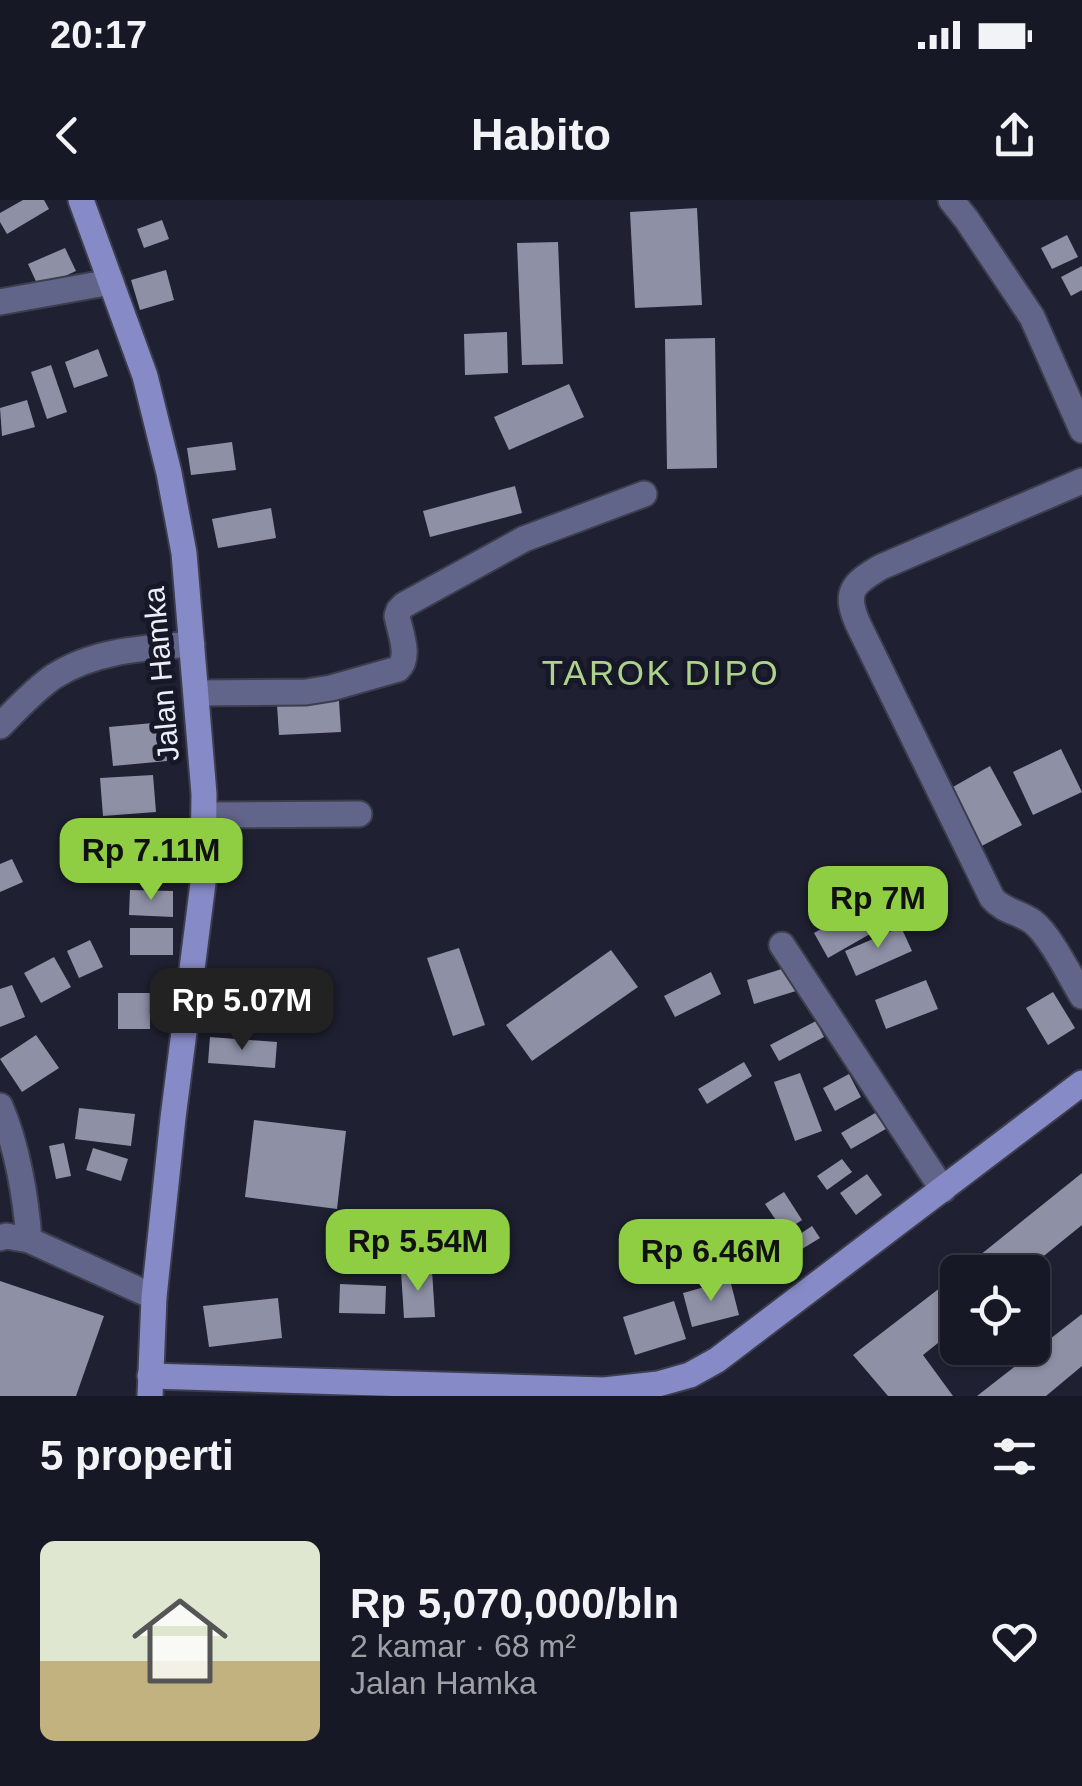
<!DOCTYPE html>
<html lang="id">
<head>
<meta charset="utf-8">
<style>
	:root { --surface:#171825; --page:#20212d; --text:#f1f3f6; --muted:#9ea0a7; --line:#363742; --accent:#8fcd42 }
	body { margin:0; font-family:Arial,sans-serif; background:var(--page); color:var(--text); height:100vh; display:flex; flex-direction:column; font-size:38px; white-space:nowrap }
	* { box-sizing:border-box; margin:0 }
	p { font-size:32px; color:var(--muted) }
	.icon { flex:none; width:55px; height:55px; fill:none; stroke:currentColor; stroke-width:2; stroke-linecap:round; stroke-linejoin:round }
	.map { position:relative; height:1196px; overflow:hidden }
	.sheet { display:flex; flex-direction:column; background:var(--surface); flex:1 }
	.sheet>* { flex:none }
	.fabs { position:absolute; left:940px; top:1055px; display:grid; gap:20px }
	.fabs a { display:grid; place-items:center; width:110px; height:110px; border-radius:15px; background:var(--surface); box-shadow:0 2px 8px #0004,0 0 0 2px var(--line); font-size:50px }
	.price { position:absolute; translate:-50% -85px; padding:0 22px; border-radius:20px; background:var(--accent); color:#111; font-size:32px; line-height:65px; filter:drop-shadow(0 2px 5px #0008) }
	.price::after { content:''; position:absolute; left:50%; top:60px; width:30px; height:22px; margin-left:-15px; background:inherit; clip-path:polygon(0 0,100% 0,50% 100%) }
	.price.on { background:#222; color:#fff }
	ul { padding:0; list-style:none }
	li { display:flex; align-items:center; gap:30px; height:250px; padding:0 40px }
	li+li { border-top:2px solid var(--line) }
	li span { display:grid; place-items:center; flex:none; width:280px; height:200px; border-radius:15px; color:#555 }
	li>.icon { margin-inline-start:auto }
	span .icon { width:120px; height:120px; fill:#fffc; stroke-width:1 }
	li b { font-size:42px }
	h2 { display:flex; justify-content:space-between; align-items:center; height:120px; padding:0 40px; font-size:42px }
	.status { display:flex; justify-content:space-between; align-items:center; height:70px; padding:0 50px; background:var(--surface); direction:ltr }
	.status svg { height:28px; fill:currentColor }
	header { display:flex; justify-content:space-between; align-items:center; height:130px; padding:0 40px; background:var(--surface); font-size:45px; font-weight:700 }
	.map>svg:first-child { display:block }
</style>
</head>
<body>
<div class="status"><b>20:17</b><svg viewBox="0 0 49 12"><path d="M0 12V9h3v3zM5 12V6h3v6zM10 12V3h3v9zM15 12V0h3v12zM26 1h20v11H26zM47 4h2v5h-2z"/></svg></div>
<header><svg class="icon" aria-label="back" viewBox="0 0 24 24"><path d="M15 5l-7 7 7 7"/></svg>Habito<svg class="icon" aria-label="share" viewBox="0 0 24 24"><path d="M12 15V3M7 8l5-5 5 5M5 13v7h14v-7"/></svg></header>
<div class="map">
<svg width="1082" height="1196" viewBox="0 0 1082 1196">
	<rect width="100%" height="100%" fill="#1f2031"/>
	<g fill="#8e90a6">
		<path d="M23,0H44L49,9L7,34L0,22V13Z"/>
		<path d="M697,8L702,105L635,108L630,12Z"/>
		<path d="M162,20L169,39L144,48L137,29Z"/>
		<path d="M1067,35L1078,57L1052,69L1041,48Z"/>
		<path d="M558,42L563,164L522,165L517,43Z"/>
		<path d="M65,48L76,71L39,88L28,64Z"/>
		<path d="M1082,66V90L1071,96L1061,77Z"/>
		<path d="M166,70L174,100L140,110L131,80Z"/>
		<path d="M507,132L508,173L465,175L464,134Z"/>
		<path d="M715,138L717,268L667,269L665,139Z"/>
		<path d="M98,149L108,176L74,188L65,162Z"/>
		<path d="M51,165L67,212L47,219L31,172Z"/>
		<path d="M569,184L584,217L509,250L494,217Z"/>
		<path d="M27,200L35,227L2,236L0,208Z"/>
		<path d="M232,242L236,270L191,275L187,248Z"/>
		<path d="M515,286L522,313L430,337L423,311Z"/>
		<path d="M271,308L276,338L218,348L212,319Z"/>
		<path d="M339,501L341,532L279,535L277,505Z"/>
		<path d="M164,522L167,561L113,566L109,527Z"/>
		<path d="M1061,549L1082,592L1033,615L1013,572Z"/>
		<path d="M990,566L1022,625L976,649L944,592Z"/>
		<path d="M153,575L156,612L103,616L100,578Z"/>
		<path d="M12,659L23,682L0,692V664Z"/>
		<path d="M905,681L919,706L828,758L814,733Z"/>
		<path d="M130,690L173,691V717L129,715Z"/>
		<path d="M901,727L912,751L856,776L845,751Z"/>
		<rect x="130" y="728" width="43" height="27"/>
		<path d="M90,740L103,767L79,778L67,751Z"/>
		<path d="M459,748L485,825L453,836L427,758Z"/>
		<path d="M611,750L638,787L532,861L506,825Z"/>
		<path d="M54,757L71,787L41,803L24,773Z"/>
		<path d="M788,767L796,791L754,804L747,780Z"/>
		<path d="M711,772L721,794L675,817L664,796Z"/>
		<path d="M926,780L938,809L886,829L875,800Z"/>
		<path d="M12,785L25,817L0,827V789Z"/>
		<path d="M1053,792L1075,828L1048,845L1026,808Z"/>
		<rect x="118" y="793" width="32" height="36"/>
		<path d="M816,821L824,837L779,861L770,845Z"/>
		<path d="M36,835L59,868L22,892L0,859Z"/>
		<path d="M210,837L277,842L275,868L208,863Z"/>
		<path d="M744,862L752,876L707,904L698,889Z"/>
		<path d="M800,873L822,931L795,941L774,882Z"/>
		<path d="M849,874L861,897L835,911L823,888Z"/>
		<path d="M79,908L135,914L131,946L75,939Z"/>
		<path d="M882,909L891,926L851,949L841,933Z"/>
		<path d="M254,920L346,931L337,1009L245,997Z"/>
		<path d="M64,943L71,976L56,979L49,946Z"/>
		<path d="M93,948L128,959L121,981L86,970Z"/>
		<path d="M842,959L852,972L827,990L817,976Z"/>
		<path d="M1082,973V1025L1024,1072H959Z"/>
		<path d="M867,974L882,995L856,1015L840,993Z"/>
		<path d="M784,992L802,1020L784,1032L765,1004Z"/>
		<path d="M812,1026L820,1038L802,1049L794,1038Z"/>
		<path d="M767,1034L788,1059L770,1074L749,1049Z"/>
		<path d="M432,1070L435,1117L404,1118L401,1071Z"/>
		<path d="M958,1074V1127L923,1155L953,1196H888L853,1155Z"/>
		<path d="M730,1080L739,1115L692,1127L683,1093Z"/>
		<path d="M0,1081L104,1116L76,1196H0Z"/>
		<path d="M340,1084L386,1086L385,1114L339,1113Z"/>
		<path d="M278,1098L282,1138L209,1147L203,1106Z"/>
		<path d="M674,1101L686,1139L635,1155L623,1117Z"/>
		<path d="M1082,1114V1166L1046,1196H977Z"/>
	</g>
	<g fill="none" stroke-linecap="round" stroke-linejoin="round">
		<defs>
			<g id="street">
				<path d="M951,0L967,20L1032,117L1082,230"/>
				<path d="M0,102L111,82"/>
				<path d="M1082,281L881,367C852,384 844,392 858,424L992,698C1003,711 1019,712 1033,722C1050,735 1070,776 1082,796"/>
				<path d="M197,493L306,492L331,488L398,469C411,457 400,432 397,416L399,410L404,405L524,339L644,294"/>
				<path d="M0,526C17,509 33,491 53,477C94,450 144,448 192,444"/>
				<path d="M204,615L359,614"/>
				<path d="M782,745L943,990"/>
				<path d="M0,906C17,945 26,998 29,1040L154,1097"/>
				<path d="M0,1038L6,1036L29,1040"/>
			</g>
			<g id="secondary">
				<path d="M81,0L145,176L169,273L184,353L204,594L203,683L173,918L154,1097L150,1196"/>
				<path d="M150,1176L604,1190L658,1184L690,1175L717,1160L1082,883"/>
			</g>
		</defs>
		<use href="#street" stroke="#3c3d4d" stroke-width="29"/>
		<use href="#secondary" stroke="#3c3d4d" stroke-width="29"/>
		<use href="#street" stroke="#62658a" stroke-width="25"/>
		<use href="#secondary" stroke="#868ac6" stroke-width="25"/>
	</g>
	<g text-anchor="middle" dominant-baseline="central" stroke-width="10" stroke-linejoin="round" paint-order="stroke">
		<g font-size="30" fill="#ebedf9" stroke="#161727">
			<text transform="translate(161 474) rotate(-95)">Jalan Hamka</text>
		</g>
		<g font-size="35" letter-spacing="2.5" fill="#aed18c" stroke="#161727">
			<text x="661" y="472">TAROK DIPO</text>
		</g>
	</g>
</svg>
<div class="fabs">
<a><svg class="icon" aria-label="locate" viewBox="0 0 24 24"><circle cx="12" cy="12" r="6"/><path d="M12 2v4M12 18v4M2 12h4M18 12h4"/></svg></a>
</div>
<b class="price" style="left:151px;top:703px">Rp 7.11M</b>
<b class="price" style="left:878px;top:751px">Rp 7M</b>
<b class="price on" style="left:242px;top:853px">Rp 5.07M</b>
<b class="price" style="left:418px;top:1094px">Rp 5.54M</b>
<b class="price" style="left:711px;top:1104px">Rp 6.46M</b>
</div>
<section class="sheet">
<h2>5 properti<svg class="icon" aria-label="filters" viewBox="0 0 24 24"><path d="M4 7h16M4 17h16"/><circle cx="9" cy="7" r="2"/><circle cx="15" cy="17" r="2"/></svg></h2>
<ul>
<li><span style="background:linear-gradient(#dfe7d0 60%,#c2b280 0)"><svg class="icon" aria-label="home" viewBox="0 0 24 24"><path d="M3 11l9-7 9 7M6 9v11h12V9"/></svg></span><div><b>Rp 5,070,000/bln</b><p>2 kamar · 68 m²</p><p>Jalan Hamka</p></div><svg class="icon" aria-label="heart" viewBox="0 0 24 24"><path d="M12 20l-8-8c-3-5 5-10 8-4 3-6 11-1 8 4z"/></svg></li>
</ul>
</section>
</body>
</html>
